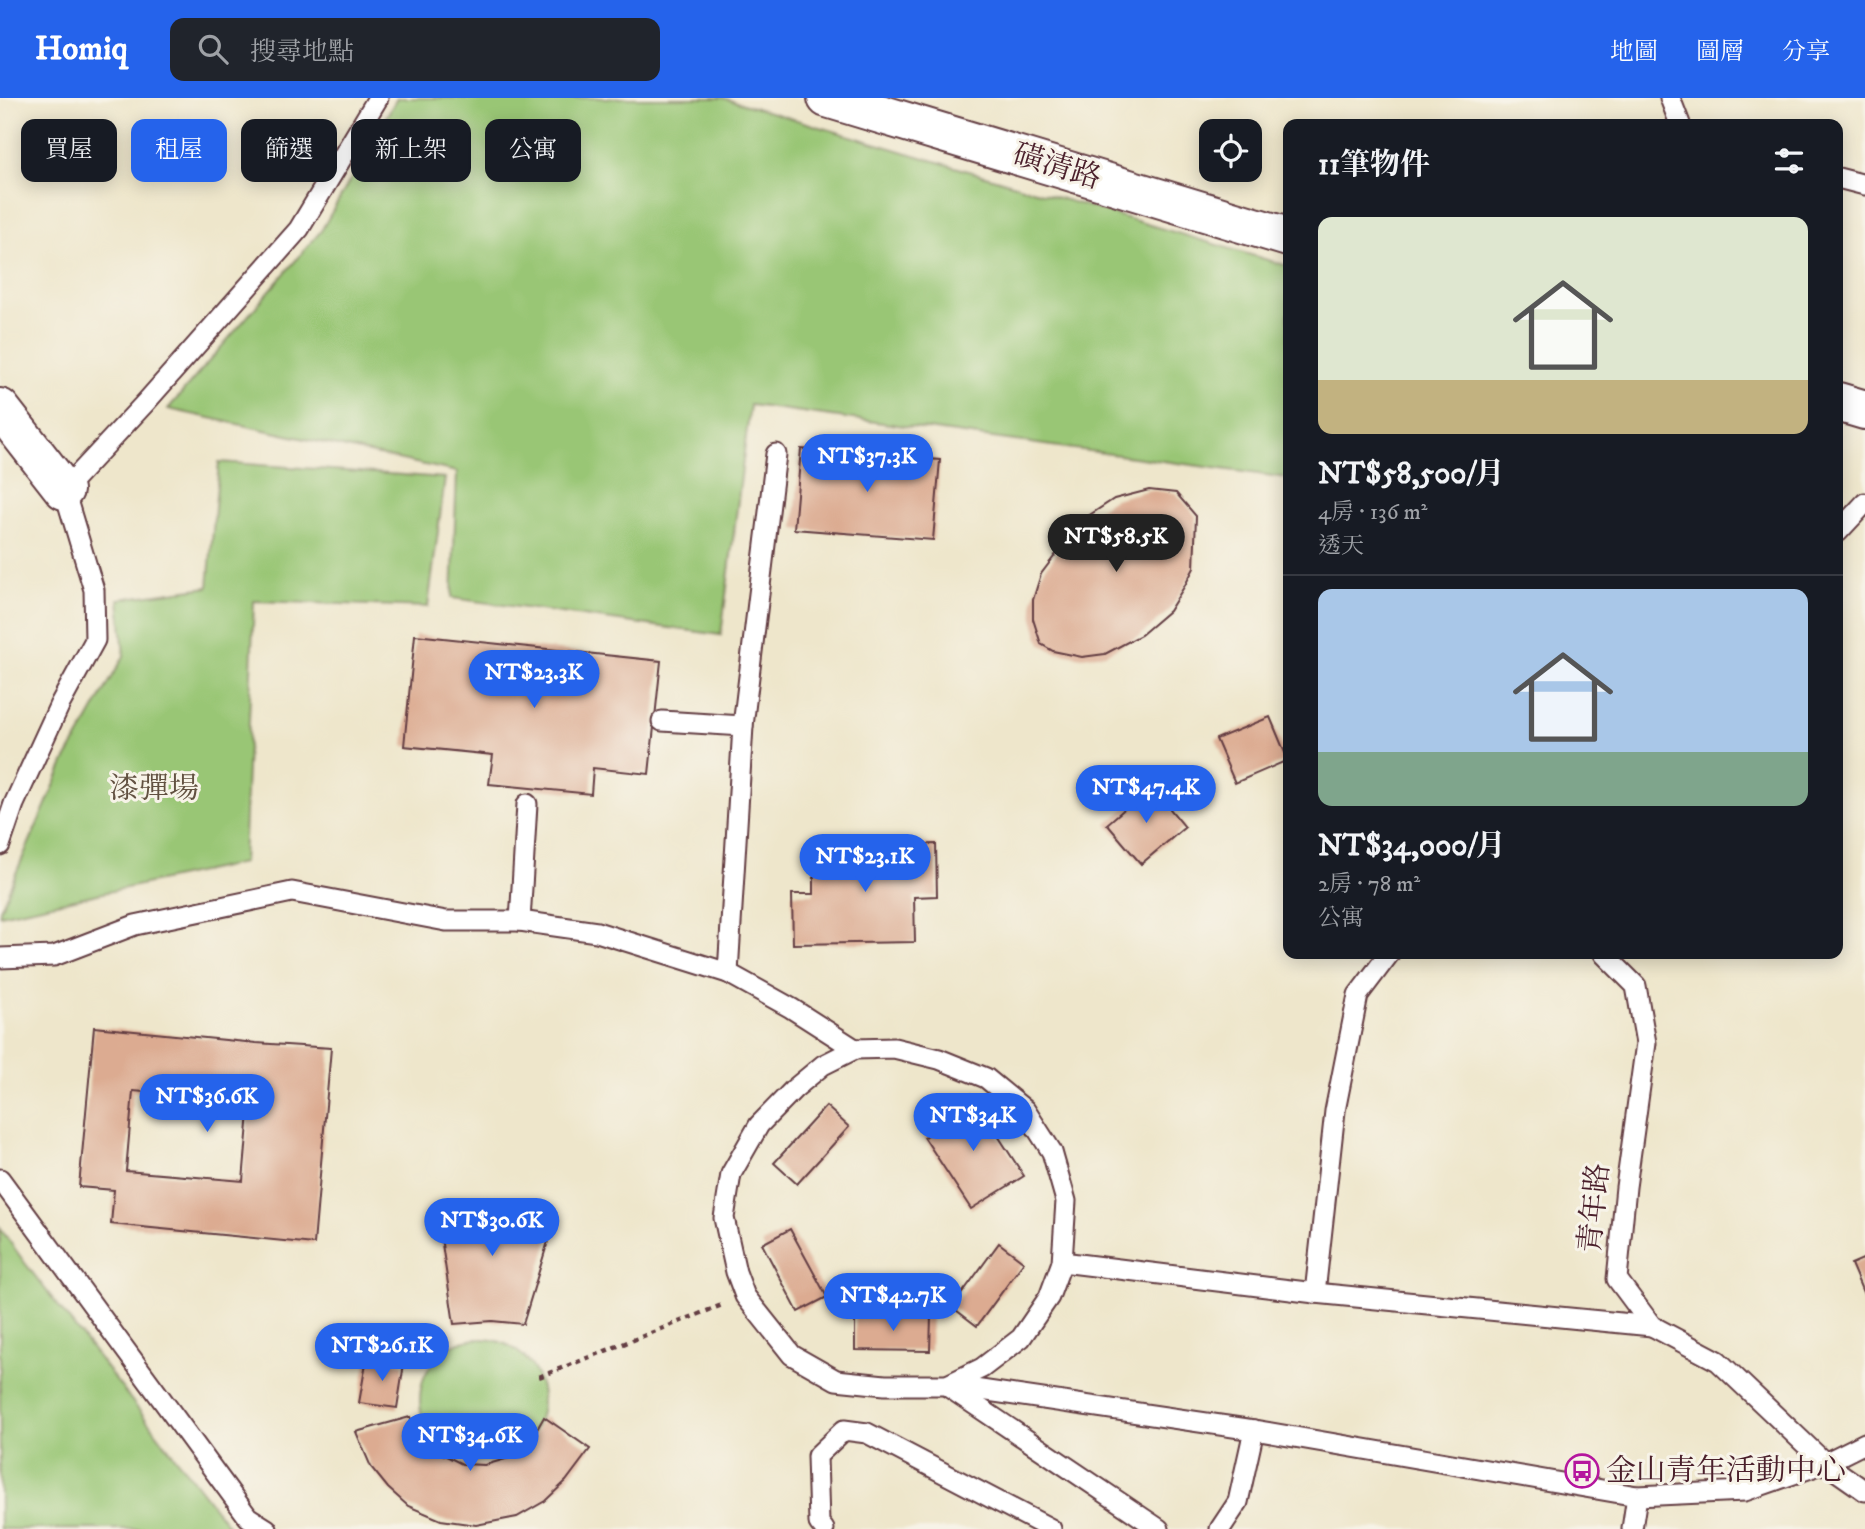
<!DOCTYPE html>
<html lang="zh-TW">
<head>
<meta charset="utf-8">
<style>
	:root { --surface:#171b24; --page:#20242c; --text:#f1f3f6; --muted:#9ea1a6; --line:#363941; --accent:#2563eb }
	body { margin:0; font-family:"IM FELL DW Pica","Noto Serif TC",serif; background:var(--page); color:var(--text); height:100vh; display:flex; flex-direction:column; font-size:26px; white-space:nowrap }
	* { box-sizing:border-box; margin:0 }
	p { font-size:23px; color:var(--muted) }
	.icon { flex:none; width:38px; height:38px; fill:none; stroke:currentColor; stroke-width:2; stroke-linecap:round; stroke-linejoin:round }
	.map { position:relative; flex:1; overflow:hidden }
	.sheet { position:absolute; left:1283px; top:21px; width:560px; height:840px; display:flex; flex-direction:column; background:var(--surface); border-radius:14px; box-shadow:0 4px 18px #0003 }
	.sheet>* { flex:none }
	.banner { position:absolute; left:21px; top:21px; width:665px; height:63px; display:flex; gap:14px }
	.tools { position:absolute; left:1199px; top:21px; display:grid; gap:14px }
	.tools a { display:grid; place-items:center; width:63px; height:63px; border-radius:14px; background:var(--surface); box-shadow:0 4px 18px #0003; font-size:35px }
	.price { position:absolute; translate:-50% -60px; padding:0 16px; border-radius:24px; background:var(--accent); color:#fff; font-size:23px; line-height:46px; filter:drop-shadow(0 2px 4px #0008) }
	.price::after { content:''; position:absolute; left:50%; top:42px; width:21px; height:16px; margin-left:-10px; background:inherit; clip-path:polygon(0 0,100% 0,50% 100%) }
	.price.on { background:#222; color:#fff }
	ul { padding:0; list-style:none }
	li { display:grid; align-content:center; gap:14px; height:371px; padding:0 35px }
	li+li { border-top:2px solid var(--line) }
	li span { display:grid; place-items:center; height:217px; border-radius:14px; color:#555 }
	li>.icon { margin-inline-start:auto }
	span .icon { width:126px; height:126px; fill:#fffc; stroke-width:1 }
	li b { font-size:30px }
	h2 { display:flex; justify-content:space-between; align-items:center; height:84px; padding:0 35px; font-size:30px }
	.pill { padding:0 24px; border-radius:14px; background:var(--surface); box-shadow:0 4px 18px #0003; font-size:24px; line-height:63px }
	.pill.on { background:var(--accent); color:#fff }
	header { display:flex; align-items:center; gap:42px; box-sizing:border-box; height:98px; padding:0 35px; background:var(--accent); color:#fff }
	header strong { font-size:33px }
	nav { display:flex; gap:38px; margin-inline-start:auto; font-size:24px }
	.search { width:490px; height:63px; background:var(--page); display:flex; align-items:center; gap:18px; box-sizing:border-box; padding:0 24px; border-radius:14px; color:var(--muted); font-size:26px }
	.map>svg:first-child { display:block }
</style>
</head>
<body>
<header>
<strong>Homiq</strong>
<div class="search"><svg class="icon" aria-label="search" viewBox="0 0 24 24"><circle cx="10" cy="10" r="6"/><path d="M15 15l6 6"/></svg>搜尋地點</div>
<nav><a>地圖</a><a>圖層</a><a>分享</a></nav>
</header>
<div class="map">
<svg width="1865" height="1431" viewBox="0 0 1865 1431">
	<rect width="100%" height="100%" fill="#f7f3e8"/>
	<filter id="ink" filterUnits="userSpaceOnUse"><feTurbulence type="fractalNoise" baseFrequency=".0143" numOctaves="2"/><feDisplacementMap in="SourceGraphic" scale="14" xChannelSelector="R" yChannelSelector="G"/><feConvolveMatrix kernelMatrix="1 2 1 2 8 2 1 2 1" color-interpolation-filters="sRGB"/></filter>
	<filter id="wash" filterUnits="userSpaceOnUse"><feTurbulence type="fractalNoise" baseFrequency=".00686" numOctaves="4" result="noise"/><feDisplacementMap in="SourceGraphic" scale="28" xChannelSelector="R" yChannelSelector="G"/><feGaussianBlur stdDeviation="1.57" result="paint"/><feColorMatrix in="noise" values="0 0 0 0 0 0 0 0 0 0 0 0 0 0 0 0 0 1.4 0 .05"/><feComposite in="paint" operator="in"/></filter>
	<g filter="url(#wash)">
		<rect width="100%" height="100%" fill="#eee6cb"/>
		<g fill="#99c674" stroke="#727250" stroke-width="2">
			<path d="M397,0H723L1288,168V380L750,307L721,537L452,500L457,374L168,311L321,133Z"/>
			<path d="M219,364L445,380L428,509L254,503L243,765L0,817V812L64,665L124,558L119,501L208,489Z"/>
			<path d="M0,1130L25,1165L231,1431H0Z"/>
			<circle cx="481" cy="1302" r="61"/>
		</g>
		<g id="blocks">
			<g fill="#dcab91" fill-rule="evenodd">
				<path d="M801,351L940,362L933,442L794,431Z"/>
				<path d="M1149,392L1176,395L1196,418L1194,470L1184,489L1169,513L1141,537L1105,556L1082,559L1053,553L1041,546L1033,521V502L1041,476L1082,422L1114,401Z"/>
				<path d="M415,537L661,563L649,676L593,670L591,696L489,686L493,657L404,648Z"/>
				<path d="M1270,619L1288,662L1235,685L1216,641Z"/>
				<path d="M1151,688L1185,729L1141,766L1107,726Z"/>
				<path d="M936,746L937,798L914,799L915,844L793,846L792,796H814V749Z"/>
				<path d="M94,929L256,945L331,950L314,1146L111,1126L114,1092L79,1089ZM133,993L250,1003L243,1083L126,1073Z"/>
				<path d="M971,996L1024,1078L971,1111L924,1039L940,1029L934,1020Z"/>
				<path d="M826,1008L849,1029L797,1086L774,1065Z"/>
				<path d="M477,1102L516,1104L556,1117L523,1226L492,1223L454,1226L436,1106Z"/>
				<path d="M790,1131L827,1199L798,1214L762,1146Z"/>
				<path d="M999,1145L1024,1164L977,1228L952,1209Z"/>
				<path d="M1865,1160V1199L1851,1166Z"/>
				<path d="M855,1217L931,1218L930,1253L855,1252Z"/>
				<path d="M367,1259L404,1266L397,1310L359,1305Z"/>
				<path d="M410,1319L420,1337L438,1354L462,1366L485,1367L509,1360L528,1347L544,1319L590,1351L566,1383L545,1403L517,1419L476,1427L441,1422L408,1408L388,1390L371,1369L356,1334Z"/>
			</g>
		</g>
	</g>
	<g filter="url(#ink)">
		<use href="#blocks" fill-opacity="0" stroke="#633d43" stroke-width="2"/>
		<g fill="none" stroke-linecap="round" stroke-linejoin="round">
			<defs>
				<g id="service">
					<path d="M1670,0L1680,26"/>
					<path d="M1838,80L1865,87"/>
					<path d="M1838,434L1865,405"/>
					<path d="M662,623L743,628"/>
					<path d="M0,747L14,706L60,606L95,542L94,492L64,392L146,304L299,131L378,0"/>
					<path d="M520,823L527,706"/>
					<path d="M1604,856L1636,888L1646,945L1626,1089L1617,1181L1652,1228L1718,1263L1825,1365L1865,1393"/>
					<path d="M0,860L54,858L135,827L292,794L446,823H520L597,834L728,875L791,910L855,951"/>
					<path d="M728,875L743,628L776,356"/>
					<path d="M894,950L939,961L986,980L1025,1012L1052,1054L1066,1103L1062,1164L1049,1199L1021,1240L982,1270L947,1287H885L836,1282L792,1257L745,1198L736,1174L724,1120L731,1076L759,1027L794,991L823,967L855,951Z"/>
					<path d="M0,1081L248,1419L267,1431"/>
					<path d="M1062,1164L1315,1195L1652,1228"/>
					<path d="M1315,1195L1335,1013L1358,897L1389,856"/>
					<path d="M947,1287L1254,1332L1637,1398L1745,1393L1825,1365L1865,1345"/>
					<path d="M950,1290L1159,1431"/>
					<path d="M824,1431L819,1425L817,1358L844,1332L867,1335L1051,1431"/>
					<path d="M1220,1431L1238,1404L1254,1332"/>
					<path d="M1632,1431L1637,1398"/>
				</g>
				<path id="minor" d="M0,310L64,392"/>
				<g id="tertiary">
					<path d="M827,0L1288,139"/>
					<path d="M1838,304L1865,312"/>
				</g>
			</defs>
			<use href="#service" stroke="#633d43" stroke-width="23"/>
			<use href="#minor" stroke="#633d43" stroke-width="42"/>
			<use href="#tertiary" stroke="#633d43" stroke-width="42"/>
			<path stroke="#633d43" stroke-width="4.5" stroke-dasharray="5 5" stroke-linecap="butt" d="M539,1279L722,1207"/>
			<use href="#service" stroke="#fff" stroke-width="19"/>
			<use href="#minor" stroke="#fff" stroke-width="38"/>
			<use href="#tertiary" stroke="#fff" stroke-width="38"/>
		</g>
	</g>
	<defs>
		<symbol id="bus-ring" viewBox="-11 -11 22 22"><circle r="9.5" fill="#f7f3e8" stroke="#b5179e" stroke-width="1.5"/><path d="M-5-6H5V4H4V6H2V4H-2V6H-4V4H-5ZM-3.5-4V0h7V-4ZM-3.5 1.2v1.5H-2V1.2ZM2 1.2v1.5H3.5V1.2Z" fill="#b5179e"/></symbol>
	</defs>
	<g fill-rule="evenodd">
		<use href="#bus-ring" x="1563" y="1354" width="38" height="38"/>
	</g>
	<g text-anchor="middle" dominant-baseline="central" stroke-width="6" stroke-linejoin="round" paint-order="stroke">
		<g font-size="30" fill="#4a1f2b" stroke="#f7f3e8">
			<text transform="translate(1057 69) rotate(17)">磺清路</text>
			<text transform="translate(1595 1110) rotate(-84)">青年路</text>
		</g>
		<g font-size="30" fill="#625141" stroke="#f7f3e8">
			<text x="154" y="691">漆彈場</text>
		</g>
		<g font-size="30" fill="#4a1f2b" stroke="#f7f3e8" text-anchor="start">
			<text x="1606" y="1373">金山青年活動中心</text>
		</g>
	</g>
</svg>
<div class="tools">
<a><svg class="icon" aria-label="locate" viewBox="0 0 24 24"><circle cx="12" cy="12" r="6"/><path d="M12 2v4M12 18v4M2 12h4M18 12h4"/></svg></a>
</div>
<b class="price" style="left:867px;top:396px">NT$37.3K</b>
<b class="price on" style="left:1116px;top:476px">NT$58.5K</b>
<b class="price" style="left:534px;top:612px">NT$23.3K</b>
<b class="price" style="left:1146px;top:727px">NT$47.4K</b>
<b class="price" style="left:865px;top:796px">NT$23.1K</b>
<b class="price" style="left:207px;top:1036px">NT$36.6K</b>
<b class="price" style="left:973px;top:1055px">NT$34K</b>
<b class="price" style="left:492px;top:1160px">NT$30.6K</b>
<b class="price" style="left:893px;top:1235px">NT$42.7K</b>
<b class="price" style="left:382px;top:1285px">NT$26.1K</b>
<b class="price" style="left:470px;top:1375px">NT$34.6K</b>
<div class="banner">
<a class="pill">買屋</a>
<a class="pill on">租屋</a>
<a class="pill">篩選</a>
<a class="pill">新上架</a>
<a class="pill">公寓</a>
</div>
<section class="sheet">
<h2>11筆物件<svg class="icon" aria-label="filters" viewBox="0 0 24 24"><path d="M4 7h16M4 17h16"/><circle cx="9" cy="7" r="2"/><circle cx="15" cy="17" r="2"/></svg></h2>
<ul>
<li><span style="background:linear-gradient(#dfe7d0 75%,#c2b280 0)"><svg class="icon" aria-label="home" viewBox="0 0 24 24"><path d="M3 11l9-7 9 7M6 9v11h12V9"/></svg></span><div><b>NT$58,500/月</b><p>4房 · 136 m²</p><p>透天</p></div></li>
<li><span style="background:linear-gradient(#a9c7e8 75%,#7fa58c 0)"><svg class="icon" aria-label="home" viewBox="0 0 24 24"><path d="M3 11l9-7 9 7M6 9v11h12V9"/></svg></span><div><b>NT$34,000/月</b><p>2房 · 78 m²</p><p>公寓</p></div></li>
</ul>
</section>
</div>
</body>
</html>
